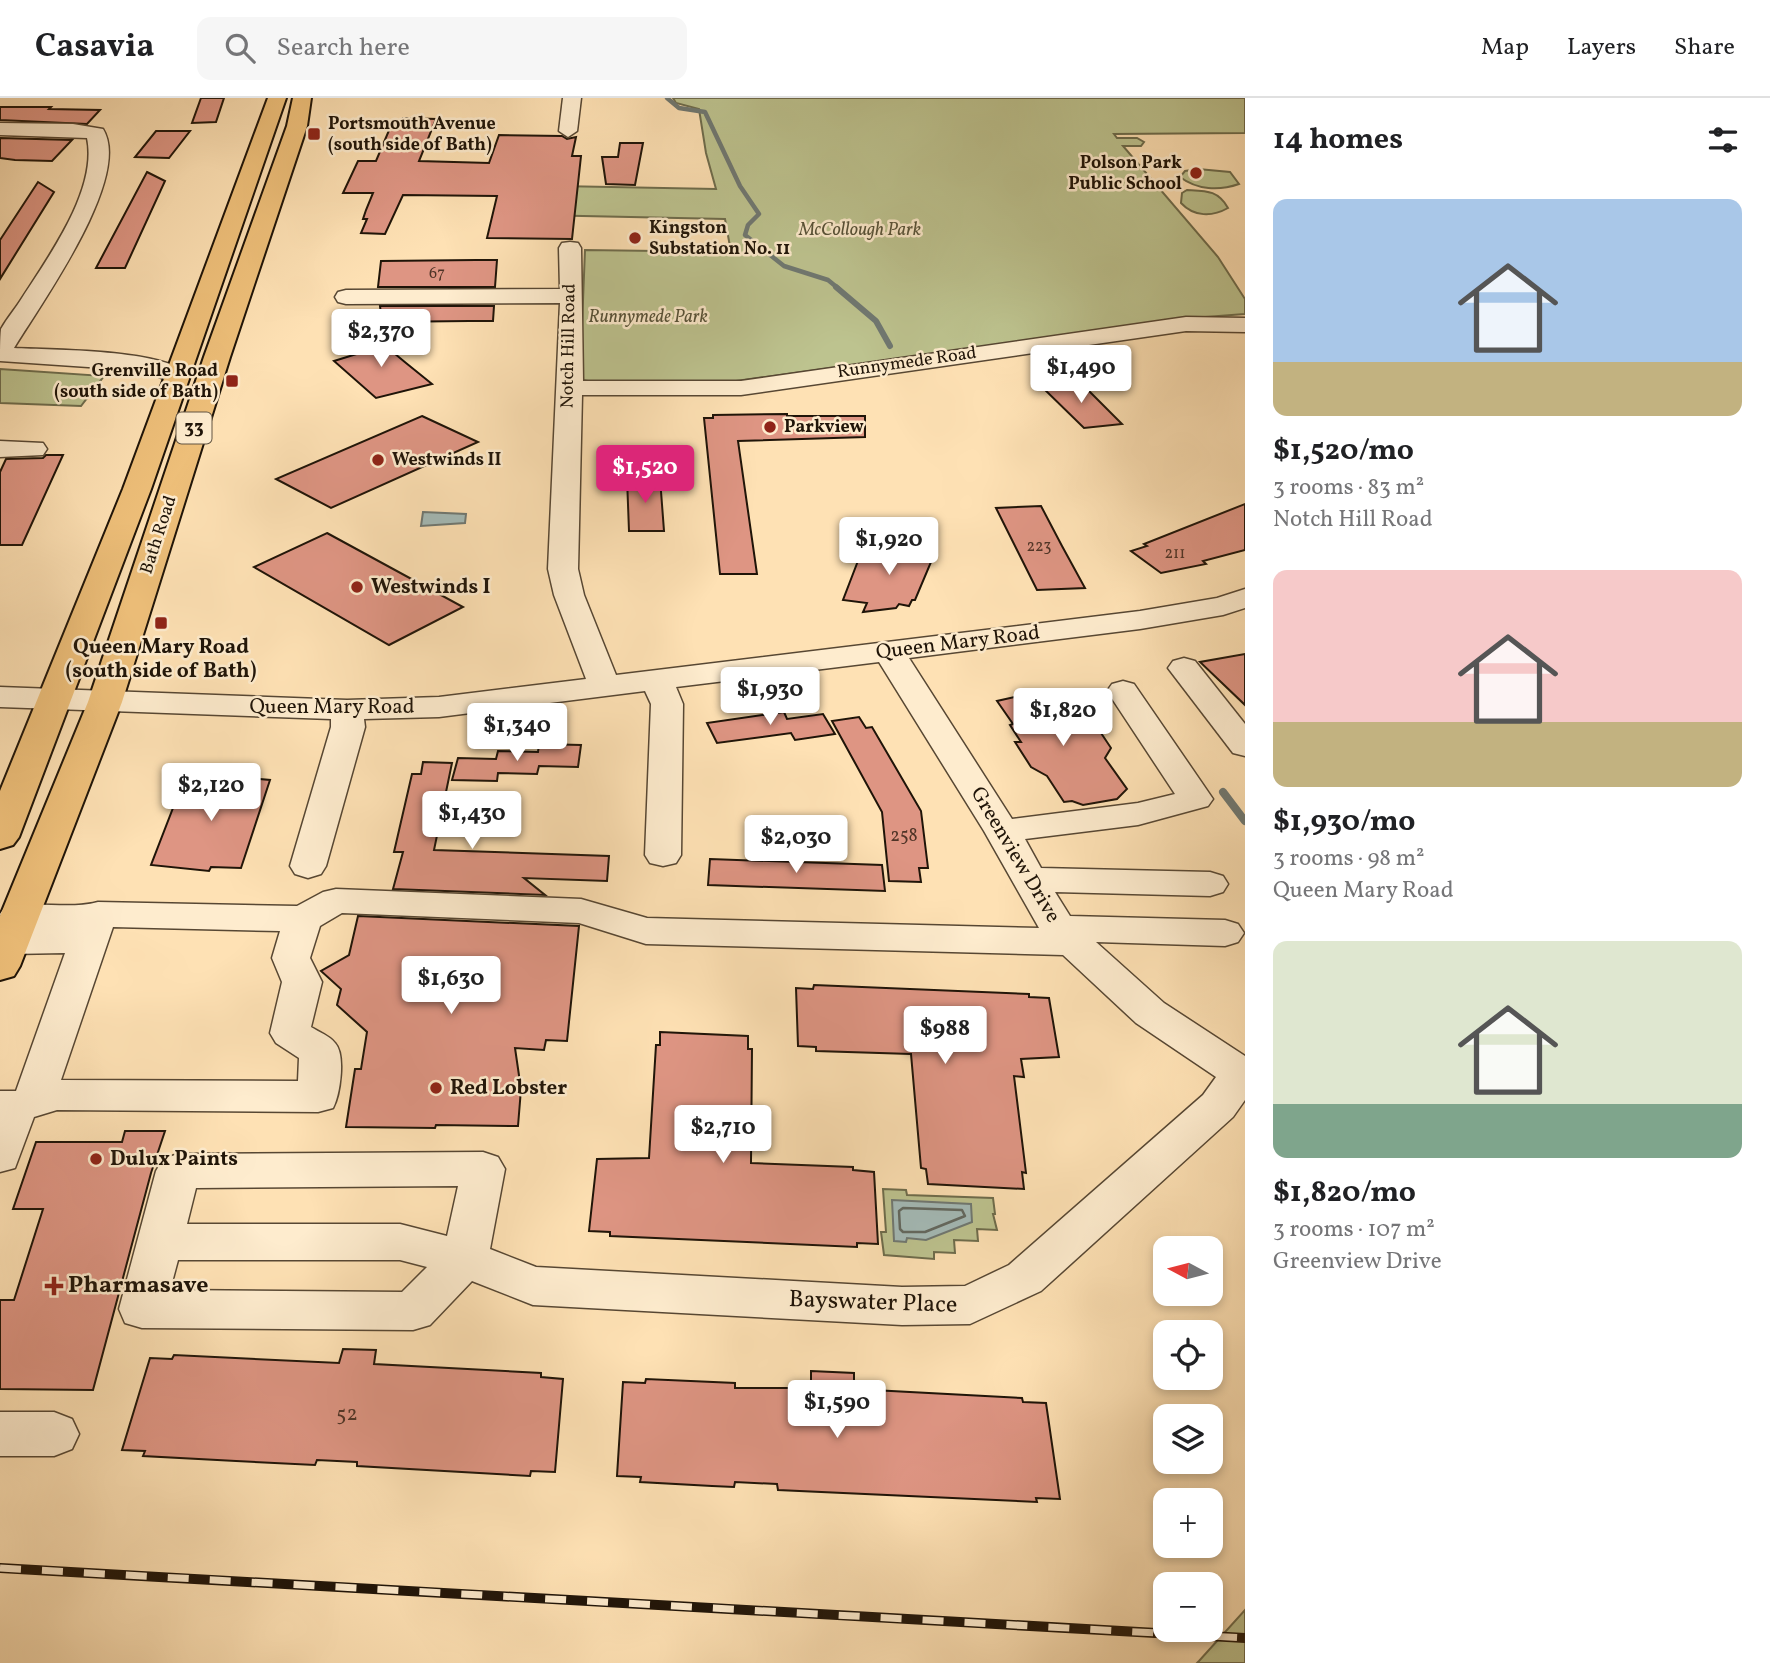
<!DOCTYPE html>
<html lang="en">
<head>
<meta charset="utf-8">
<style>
	:root { --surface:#fff; --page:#f6f6f6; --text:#202124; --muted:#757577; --line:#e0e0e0; --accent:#db2777 }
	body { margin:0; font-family:Vollkorn,serif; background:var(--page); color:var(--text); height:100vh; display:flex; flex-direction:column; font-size:26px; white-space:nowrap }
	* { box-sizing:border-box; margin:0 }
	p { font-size:23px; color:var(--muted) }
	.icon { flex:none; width:38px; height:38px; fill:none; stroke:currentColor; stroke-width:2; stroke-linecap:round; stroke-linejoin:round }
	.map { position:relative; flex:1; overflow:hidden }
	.details { display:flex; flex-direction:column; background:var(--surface); width:525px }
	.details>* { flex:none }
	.needle { width:46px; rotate:277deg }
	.buttons { position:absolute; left:1153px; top:1138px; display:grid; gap:14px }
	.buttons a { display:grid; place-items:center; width:70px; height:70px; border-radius:14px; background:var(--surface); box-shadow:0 4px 10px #0003; font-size:35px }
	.price { position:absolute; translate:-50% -60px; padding:0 16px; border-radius:7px; background:#fff; color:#222; font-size:23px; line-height:46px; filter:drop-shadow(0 2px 4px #0008) }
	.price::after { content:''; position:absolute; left:50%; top:42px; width:21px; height:16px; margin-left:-10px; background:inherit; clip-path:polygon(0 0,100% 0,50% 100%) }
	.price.current { background:var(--accent); color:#fff }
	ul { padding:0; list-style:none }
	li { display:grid; align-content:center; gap:14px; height:371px; padding:0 28px }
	li span { display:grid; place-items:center; height:217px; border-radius:14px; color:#555 }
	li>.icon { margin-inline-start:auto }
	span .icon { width:126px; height:126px; fill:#fffc; stroke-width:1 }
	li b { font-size:30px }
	h2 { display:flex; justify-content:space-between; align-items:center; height:84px; padding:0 28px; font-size:30px }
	header { display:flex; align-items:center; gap:42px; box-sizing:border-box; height:98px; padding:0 35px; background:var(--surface); border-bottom:2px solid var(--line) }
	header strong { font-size:33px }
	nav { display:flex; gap:38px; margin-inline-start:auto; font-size:24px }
	.search { width:490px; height:63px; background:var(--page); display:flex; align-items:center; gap:18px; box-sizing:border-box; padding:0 24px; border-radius:14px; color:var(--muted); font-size:26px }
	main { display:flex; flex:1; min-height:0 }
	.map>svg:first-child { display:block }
</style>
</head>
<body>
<header>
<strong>Casavia</strong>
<div class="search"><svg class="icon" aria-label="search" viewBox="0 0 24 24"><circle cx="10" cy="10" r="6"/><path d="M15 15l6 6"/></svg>Search here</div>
<nav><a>Map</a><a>Layers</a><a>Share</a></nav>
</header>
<main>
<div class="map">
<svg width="1245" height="1565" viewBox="0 0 1245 1565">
	<rect width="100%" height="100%" fill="#fee1b4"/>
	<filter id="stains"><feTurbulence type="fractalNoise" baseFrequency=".00286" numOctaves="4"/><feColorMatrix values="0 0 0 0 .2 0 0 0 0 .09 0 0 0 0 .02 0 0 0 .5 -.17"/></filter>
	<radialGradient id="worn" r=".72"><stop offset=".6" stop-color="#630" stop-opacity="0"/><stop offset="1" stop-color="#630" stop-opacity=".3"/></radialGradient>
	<g fill="#bdc38f" stroke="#6e6c4c" stroke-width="2">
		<path d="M673,0H1245V35L1114,36L1117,40H1137L1144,44L1141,48H1123L1218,159L1245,201V216L1192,220L736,283L598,285L583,282L580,278L585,152L731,154L725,121L536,117L558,88L716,91L706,55L699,11L676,5Z"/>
		<path d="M1198,71L1230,74L1239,86C1219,93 1197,92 1180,79L1185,73Z"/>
		<path d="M1187,92C1206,93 1218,92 1228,110C1212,119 1194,119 1181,105L1182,95Z"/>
		<path d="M0,271L104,278L81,308L0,305Z"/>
		<path d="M883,1091L906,1092L907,1097L993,1100L995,1116H993L997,1132L977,1131L978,1143L954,1142L955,1155L934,1154V1161L884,1157L881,1134H886Z"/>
		<path d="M1245,1512V1565H1197L1199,1563Z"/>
	</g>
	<g fill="#a4bbb8" stroke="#6f7872" stroke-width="2">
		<path d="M423,414L466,416L465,425L421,428Z"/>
		<path d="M892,1102L971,1106L972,1124L926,1142L907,1140L906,1144L894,1143Z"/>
	</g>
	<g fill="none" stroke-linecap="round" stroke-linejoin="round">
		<path stroke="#626860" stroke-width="2.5" d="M903,1110L962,1112L965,1118L925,1134H903L900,1131L899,1113Z"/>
		<path stroke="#6f7872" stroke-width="4.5" d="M667,0L679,10L705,14L740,88L759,116L748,127L745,137L784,168L828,182L839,191"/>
		<path stroke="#6f7872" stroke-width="6" d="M836,189L876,223L890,248"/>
		<path stroke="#6f7872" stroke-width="8" d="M1223,694L1245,723"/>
	</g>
	<g fill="#de9583" stroke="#1f1408" stroke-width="2">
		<path d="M201,0H224L216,24L192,25Z"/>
		<path d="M0,9H51L49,11L100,12L87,26L0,22Z"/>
		<path d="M403,20L436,21L419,63L489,65L499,37L562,38L567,41L576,39L572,58H581L572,141L487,140L497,98L403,97L385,136L361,135L367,121H363L366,112L373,95H343L358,63H376L390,30H397Z"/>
		<path d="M156,33H190L169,60L135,59Z"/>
		<path d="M0,40L72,42L52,63L15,62L0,60Z"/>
		<path d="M620,45H643L635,87L606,86L602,59H618Z"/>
		<path d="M147,74L165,83L125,170H96Z"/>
		<path d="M38,84L54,94L0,181V142Z"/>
		<path d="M476,162H497L495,189H378L381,163Z"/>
		<path d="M380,208H494L493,223H469L382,224Z"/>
		<path d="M365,231L406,265L432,286L376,300L334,263L360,255Z"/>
		<path d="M1079,283L1122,326L1084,330L1041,288Z"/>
		<path d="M787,316V318H865V339L738,343L757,476H720L704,320H713V317Z"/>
		<path d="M422,318L478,344L331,410L276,381Z"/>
		<path d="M46,357H63L22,447H0V374L6,361L43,360Z"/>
		<path d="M627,380H660L664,433H629Z"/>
		<path d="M1245,406V452L1203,463L1206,466L1161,475L1131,453L1147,448L1144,446Z"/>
		<path d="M1041,408L1062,448L1085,490L1037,492L996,410Z"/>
		<path d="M327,435L463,509L389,547L254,469Z"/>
		<path d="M900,443L931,448L925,463L931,464L915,502H912L909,508L899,506L896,510L863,514L867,505L843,502L861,455L872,452L895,456Z"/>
		<path d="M1245,556V607L1200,564Z"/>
		<path d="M1041,593L1057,595L1080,626L1099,632L1111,650L1105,660L1127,691L1117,701L1083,707L1072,703L1064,704L1047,678L1031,669L1015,644H1021L1010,627L1013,626L997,603Z"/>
		<path d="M784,614L787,621L823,616L835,636L795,642L791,635L717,645L707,625Z"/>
		<path d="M859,619L866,630L872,629L921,713L928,770H919L921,784L889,783L882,714L832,623Z"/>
		<path d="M539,646L581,647L578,669L539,668L537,676L498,675L497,683L452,682L458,660L496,661L498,653L538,654Z"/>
		<path d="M423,664L452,665L434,752L609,758L607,783L524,780L545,797L393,791L403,754H394L412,676H421Z"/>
		<path d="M215,677L270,682L241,770L211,769L209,773L151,767L185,679L213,680Z"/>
		<path d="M710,761L882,767L885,793L708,787Z"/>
		<path d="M358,818L579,828L567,943L546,942L544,952L515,950L521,991L518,1028L436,1027L435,1030L346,1029L355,971H361L367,934L337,907L341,891L321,873L349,857Z"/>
		<path d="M814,887L1029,896V899L1049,900L1059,959L1021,961L1024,979L1014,978L1026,1075L1022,1074L1024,1091L928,1086L926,1071L921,1070L911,956L816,953V949L798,948L796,890L813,891Z"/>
		<path d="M660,934L748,938V951H752L751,1065L853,1069V1072L874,1074L878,1146L857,1145V1149L610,1138V1134L589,1133L597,1061L649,1060L656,947H660Z"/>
		<path d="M125,1033H165L151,1075L93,1292L0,1291V1202H14L43,1111H13L36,1044H122Z"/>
		<path d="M343,1251L376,1252L374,1266L541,1275V1279L563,1281L555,1374L531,1373L530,1378L357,1368V1364L317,1362L315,1367L236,1363L143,1358L145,1353L122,1352L150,1260L172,1261L174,1257L339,1265Z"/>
		<path d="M811,1273L854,1275V1291L1022,1300L1023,1304L1046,1305L1060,1401L1036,1400L1037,1404L778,1392L777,1386L735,1384L734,1389L712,1388L640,1384L641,1379L617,1378L623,1284L645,1285L646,1281L735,1285V1290H811Z"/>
	</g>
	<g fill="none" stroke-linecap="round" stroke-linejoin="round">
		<defs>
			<g id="minor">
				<path d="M563,0H581L577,33L568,39L559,33Z"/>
				<path d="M0,25L73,26L103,31C133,79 40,207 14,250C49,252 170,251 189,278L186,283C171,287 160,279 147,273L0,263C0,254 0,240 1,231C7,220 16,210 22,200C49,158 98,91 87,40L0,37Z"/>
				<path d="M570,144L578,145L581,150L583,283H741L1186,219L1245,220V234L1186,233L741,297H582L578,471L584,497L616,577L1140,513L1217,500L1245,491V510L1223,517L1140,531L909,560L1012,721L1138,705L1175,696L1107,593L1112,586L1123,583L1134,586L1213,701L1208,708L1138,727L1025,741L1041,770L1210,774L1223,778L1228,786L1223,794L1210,798L1055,794L1070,818L1225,822L1238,826L1244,835L1238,844L1225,848L1096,844L1164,905L1245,958V1002L1233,1019L1041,1193L970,1226L902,1227L533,1207L472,1183L430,1227L413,1232L142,1230L125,1225L119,1211L156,1073L163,1061L178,1056L483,1054L498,1059L505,1071L490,1151L536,1169L902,1189L965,1188L1009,1167L1203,997L1216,979L1136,925L1063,857L646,846L579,825L342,815L320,828L310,860L322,884L311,929C319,934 330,938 335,945C346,957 340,997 333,1010L318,1014L57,1012L34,1019L15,1070L0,1074V993H16L65,855L10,856L0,853V833L13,830L4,828L0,816L4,810C35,802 68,812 98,804L297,808L323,794L336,791L581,801L647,820L1039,830L984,733L879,564L676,589L683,606L681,757L676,765L663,768L650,765L645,757L651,606L645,593L439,619L364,621L365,629L326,768L321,776L308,780L295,776L290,768L331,629V621L0,609V589L347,602L439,599L586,581L554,497L548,471L560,205L346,206L338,204L335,199L338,194L346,192L560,191L559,150L562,145ZM113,829L280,833L272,860L282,884L270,935L276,945L299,960L298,983L61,982ZM458,1088L447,1138L400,1126H187L196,1090ZM178,1162H400L427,1169L402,1194L170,1192Z"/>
				<path d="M0,343L43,345L47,351L43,357L0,359Z"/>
				<path d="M1184,560L1195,563L1245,626V658L1233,655L1168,570L1173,563Z"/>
				<path d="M0,1314H54L72,1321L79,1336L72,1351L54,1358H0Z"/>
			</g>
			<g id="major">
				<path d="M268,0H286L151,391L19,739L13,747L0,751V693L123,391Z"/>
				<path d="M293,0H311L307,28L230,259L122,604L20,868L14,878L0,882V818L88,604L204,259L287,28Z"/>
			</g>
		</defs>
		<use href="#minor" stroke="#574733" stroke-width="3"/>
		<use href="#major" stroke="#1f1408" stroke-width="4"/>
		<use href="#minor" fill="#feecce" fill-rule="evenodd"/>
		<use href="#major" fill="#efc07a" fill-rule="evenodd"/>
		<defs>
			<path id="rail" d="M0,1470L1245,1540"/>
		</defs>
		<use href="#rail" stroke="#1f1408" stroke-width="10"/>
		<use href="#rail" stroke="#feecce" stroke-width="7" stroke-dasharray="21" stroke-linecap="butt"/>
	</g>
	<g fill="#8f2418" stroke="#feecce" stroke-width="2.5">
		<rect x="307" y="29" width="14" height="14" rx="3.5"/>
		<circle cx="1196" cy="75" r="7"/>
		<circle cx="635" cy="140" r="7"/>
		<rect x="225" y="276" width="14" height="14" rx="3.5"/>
		<circle cx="770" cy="329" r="7"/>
		<circle cx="378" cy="362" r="7"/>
		<circle cx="357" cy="489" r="7"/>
		<rect x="154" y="518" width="14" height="14" rx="3.5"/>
		<circle cx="436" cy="990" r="7"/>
		<circle cx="96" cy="1061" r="7"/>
		<path d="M50.5 1177.5h7v7h7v7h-7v7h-7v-7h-7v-7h7z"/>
	</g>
	<g text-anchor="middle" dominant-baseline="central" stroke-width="5" stroke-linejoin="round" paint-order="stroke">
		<g font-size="16" fill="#4f3427">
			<text x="437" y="176">67</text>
			<text x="1039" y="449">223</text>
			<text x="1175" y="456">211</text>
		</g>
		<g font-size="18" font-weight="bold" fill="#1f1408" stroke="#feecce" text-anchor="start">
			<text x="328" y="26">Portsmouth Avenue<tspan x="328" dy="21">(south side of Bath)</tspan></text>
			<text x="1182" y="65" text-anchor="end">Polson Park<tspan x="1182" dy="21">Public School</tspan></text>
			<text x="649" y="130">Kingston<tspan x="649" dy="21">Substation No. 11</tspan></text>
			<text x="218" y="273" text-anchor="end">Grenville Road<tspan x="218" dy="21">(south side of Bath)</tspan></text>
			<text x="784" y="329">Parkview</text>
			<text x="392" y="362">Westwinds II</text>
		</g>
		<g font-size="18" font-style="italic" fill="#565137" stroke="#feecce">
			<text x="860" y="132">McCollough Park</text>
			<text x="648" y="219">Runnymede Park</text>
		</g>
		<g font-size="18" fill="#1f1408" stroke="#feecce">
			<text transform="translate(569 248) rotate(-89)">Notch Hill Road</text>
			<text transform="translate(907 265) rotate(-8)">Runnymede Road</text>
			<text transform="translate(159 437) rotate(-72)">Bath Road</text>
		</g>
		<g font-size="18" fill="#4f3427">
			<text x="904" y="738">258</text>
		</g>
		<rect fill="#feecce" stroke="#625543" stroke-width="2" x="176.5" y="314.5" width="35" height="31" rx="5"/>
		<g font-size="19" font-weight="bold" fill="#1f1408">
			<text x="194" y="330">33</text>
		</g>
		<g font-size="21" font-weight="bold" fill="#1f1408" stroke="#feecce" text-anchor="start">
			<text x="371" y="489">Westwinds I</text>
			<text x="161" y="549" text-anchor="middle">Queen Mary Road<tspan x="161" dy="24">(south side of Bath)</tspan></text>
			<text x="450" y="990">Red Lobster</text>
			<text x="110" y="1061">Dulux Paints</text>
		</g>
		<g font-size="21" fill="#1f1408" stroke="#feecce">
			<text transform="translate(958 545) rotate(-7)">Queen Mary Road</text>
			<text x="332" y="609">Queen Mary Road</text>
			<text transform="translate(1015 757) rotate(59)">Greenview Drive</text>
		</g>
		<g font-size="21" fill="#4f3427">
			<text x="347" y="1316">52</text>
		</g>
		<g font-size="24" font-weight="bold" fill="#1f1408" stroke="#feecce" text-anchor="start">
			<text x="68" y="1188">Pharmasave</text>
		</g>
		<g font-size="24" fill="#1f1408" stroke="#feecce">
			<text transform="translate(873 1205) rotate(2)">Bayswater Place</text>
		</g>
	</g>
	<rect width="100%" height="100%" filter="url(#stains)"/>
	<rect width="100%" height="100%" fill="url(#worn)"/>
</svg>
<div class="buttons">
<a><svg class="needle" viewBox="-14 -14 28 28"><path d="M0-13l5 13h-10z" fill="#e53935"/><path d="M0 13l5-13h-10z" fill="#757577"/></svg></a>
<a><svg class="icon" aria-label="locate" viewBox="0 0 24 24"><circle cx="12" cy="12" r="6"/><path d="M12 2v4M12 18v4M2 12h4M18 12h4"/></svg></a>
<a><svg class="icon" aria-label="layers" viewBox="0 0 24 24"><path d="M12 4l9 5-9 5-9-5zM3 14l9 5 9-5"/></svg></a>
<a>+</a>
<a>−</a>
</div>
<b class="price" style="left:381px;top:271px">$2,370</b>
<b class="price" style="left:1081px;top:307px">$1,490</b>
<b class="price current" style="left:645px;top:407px">$1,520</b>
<b class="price" style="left:889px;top:479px">$1,920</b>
<b class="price" style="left:770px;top:629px">$1,930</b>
<b class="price" style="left:1063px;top:650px">$1,820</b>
<b class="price" style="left:517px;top:665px">$1,340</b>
<b class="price" style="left:211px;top:725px">$2,120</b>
<b class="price" style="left:472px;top:753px">$1,430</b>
<b class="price" style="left:796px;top:777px">$2,030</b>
<b class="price" style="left:451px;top:918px">$1,630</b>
<b class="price" style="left:945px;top:968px">$988</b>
<b class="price" style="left:723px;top:1067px">$2,710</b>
<b class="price" style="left:837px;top:1342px">$1,590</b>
</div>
<section class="details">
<h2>14 homes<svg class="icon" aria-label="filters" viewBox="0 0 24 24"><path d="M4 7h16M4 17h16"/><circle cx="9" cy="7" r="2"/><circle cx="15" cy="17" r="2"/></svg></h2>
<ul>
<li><span style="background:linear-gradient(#a9c7e8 75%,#c2b280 0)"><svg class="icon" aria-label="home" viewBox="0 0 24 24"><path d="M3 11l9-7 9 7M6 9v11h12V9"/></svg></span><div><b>$1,520/mo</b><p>3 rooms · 83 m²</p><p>Notch Hill Road</p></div></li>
<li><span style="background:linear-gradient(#f6c9c9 70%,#c2b280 0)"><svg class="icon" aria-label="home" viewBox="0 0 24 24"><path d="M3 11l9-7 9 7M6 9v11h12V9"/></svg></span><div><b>$1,930/mo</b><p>3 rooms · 98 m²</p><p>Queen Mary Road</p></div></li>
<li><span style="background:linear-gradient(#dfe7d0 75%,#7fa58c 0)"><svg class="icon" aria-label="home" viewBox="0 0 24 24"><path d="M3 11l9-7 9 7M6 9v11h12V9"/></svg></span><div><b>$1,820/mo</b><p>3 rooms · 107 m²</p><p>Greenview Drive</p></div></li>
</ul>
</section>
</main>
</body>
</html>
